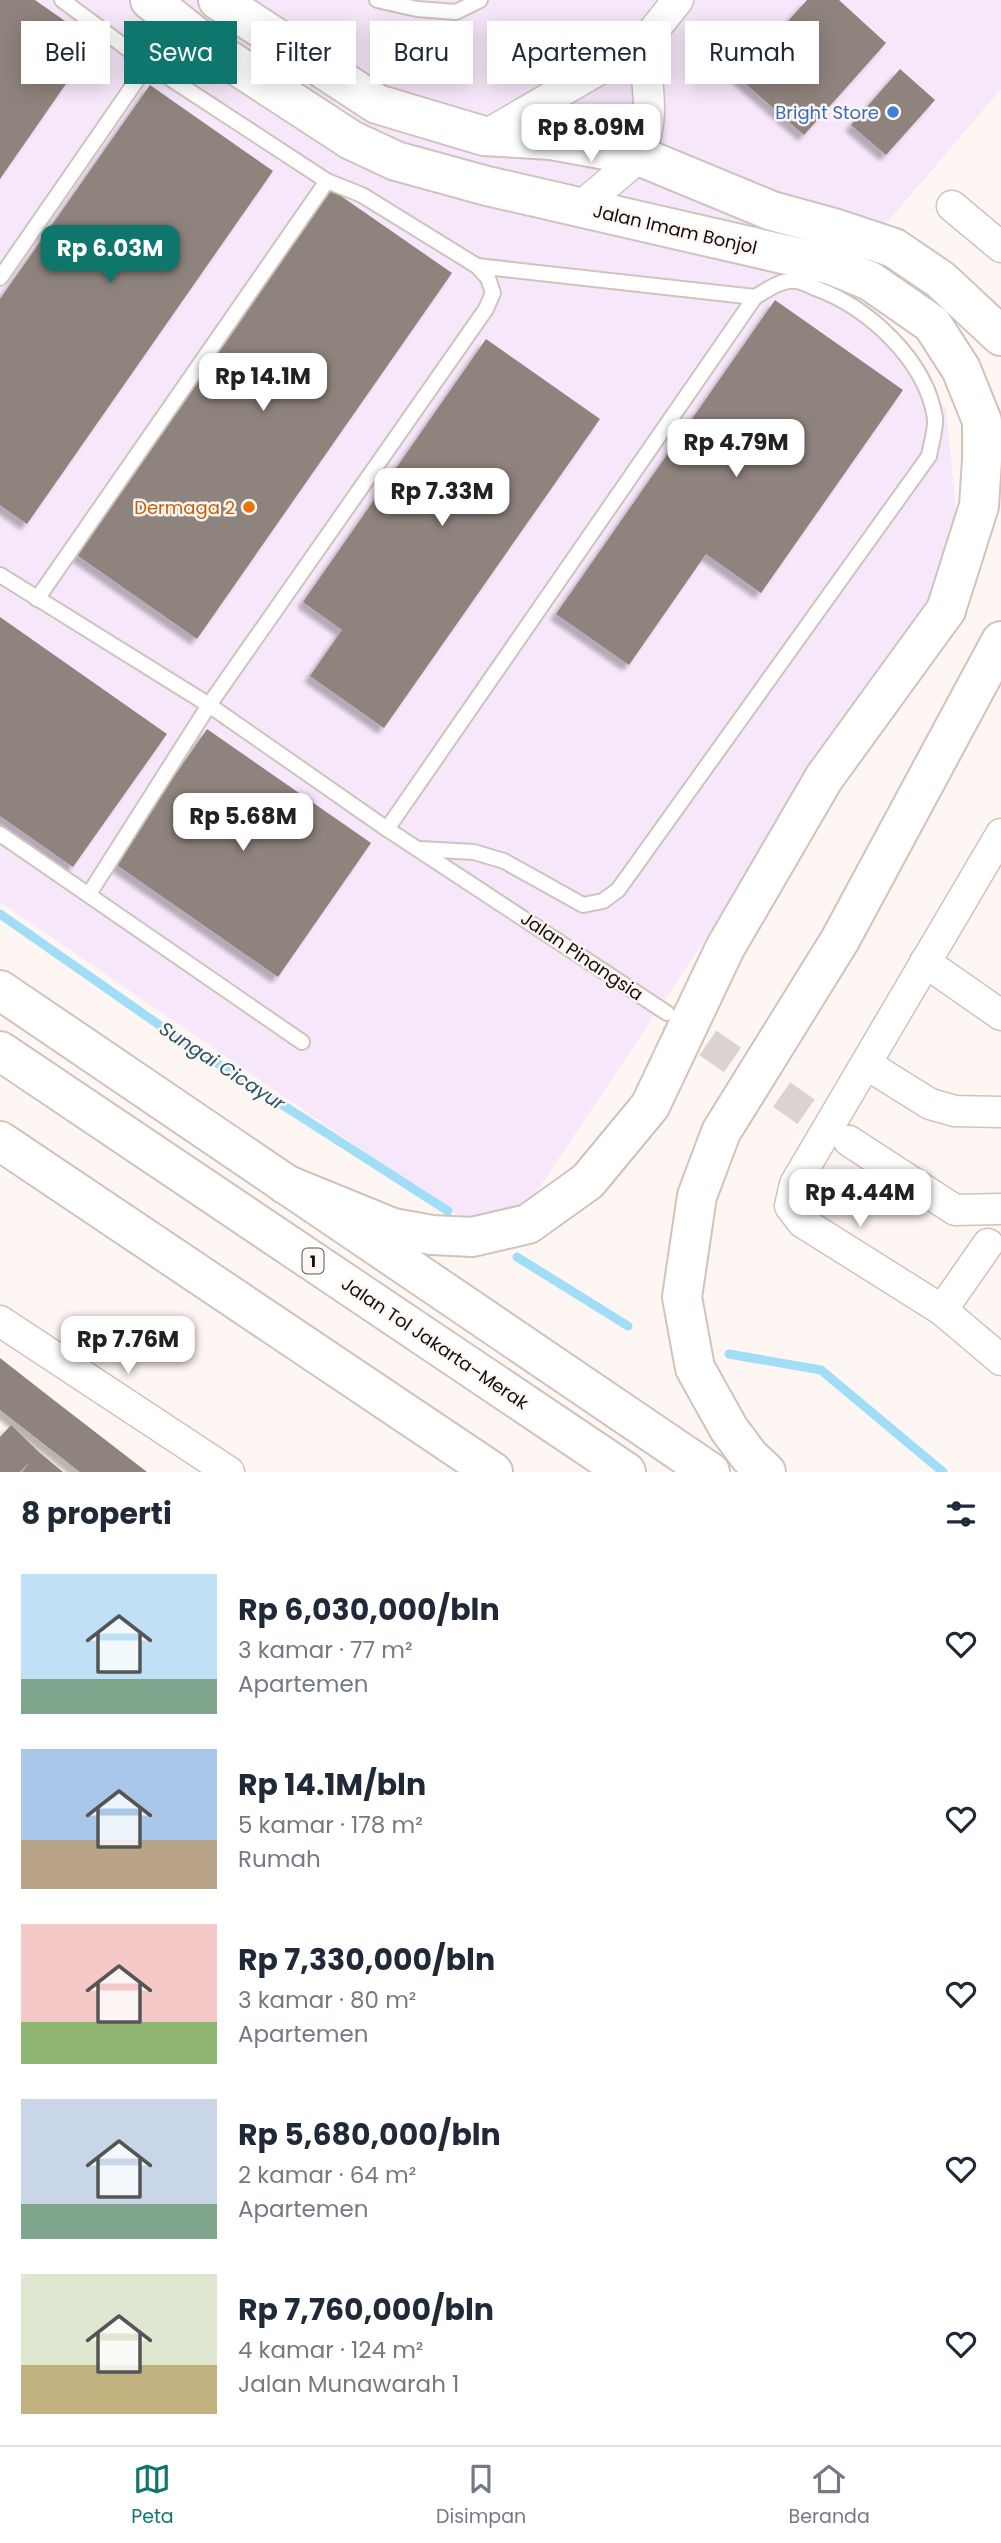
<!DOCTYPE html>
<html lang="id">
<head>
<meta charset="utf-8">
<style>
	:root { --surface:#fff; --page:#f2f2f3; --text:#1f2937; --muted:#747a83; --line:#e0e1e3; --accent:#0f766e }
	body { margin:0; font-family:Poppins,sans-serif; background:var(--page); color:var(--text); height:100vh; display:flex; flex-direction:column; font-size:26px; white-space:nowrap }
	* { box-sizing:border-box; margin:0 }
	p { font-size:23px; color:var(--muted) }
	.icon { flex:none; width:38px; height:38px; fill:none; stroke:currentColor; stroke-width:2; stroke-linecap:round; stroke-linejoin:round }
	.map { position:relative; height:1472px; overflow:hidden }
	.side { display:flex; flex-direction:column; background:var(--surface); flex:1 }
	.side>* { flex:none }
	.banner { position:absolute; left:21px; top:21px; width:959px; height:63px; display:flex; gap:14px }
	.price { position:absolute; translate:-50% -60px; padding:0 16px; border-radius:14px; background:#fff; color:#222; font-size:23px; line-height:46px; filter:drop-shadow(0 2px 4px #0008) }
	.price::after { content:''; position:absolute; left:50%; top:42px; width:21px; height:16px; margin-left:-10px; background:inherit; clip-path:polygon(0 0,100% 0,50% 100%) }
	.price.on { background:var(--accent); color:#fff }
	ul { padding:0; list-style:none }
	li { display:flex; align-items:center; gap:21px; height:175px; padding:0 21px }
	li span { display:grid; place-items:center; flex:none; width:196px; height:140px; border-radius:0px; color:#555 }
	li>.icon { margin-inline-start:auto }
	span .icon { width:84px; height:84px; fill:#fffc; stroke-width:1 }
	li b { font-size:30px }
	h2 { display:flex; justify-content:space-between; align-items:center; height:84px; padding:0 21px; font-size:30px }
	.tag { padding:0 24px; border-radius:0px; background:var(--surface); box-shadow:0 4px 18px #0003; font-size:24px; line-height:63px }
	.tag.on { background:var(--accent); color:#fff }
	.tabs { display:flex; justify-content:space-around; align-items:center; height:98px; border-top:2px solid var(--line); background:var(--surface); font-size:19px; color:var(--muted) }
	.tabs a { display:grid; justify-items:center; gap:4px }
	.tabs .on { color:var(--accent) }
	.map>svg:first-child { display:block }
</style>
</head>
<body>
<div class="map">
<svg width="1001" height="1472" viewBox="0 0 1001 1472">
	<defs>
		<filter id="shadow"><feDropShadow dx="-6" dy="6" stdDeviation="2" flood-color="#0004"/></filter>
	</defs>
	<rect width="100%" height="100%" fill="#fef6f2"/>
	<path fill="#f7e7fa" d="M0,0H1001V89L822,299L885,331L946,409L961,556L501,1245L0,902Z"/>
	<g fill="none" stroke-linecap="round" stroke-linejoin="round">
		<g stroke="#a0def8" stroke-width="9">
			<path d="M0,914L175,1036L448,1211"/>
			<path d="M517,1257L628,1326"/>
			<path d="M729,1354L821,1370L943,1472"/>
		</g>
	</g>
	<g fill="#8f837d" filter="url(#shadow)">
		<path d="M0,0H35L95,42L0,179Z"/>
		<path d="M807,0H839L886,43L804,135L738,77Z"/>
		<path d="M900,69L935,100L886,155L851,125Z"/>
		<path d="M150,85L273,171L27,524L0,505V299Z"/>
		<path d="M328,187L452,273L197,639L74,553Z"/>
		<path d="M775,300L903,390L761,593L706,554L629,665L556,614Z"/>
		<path d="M486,339L600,419L384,728L310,676L342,630L303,602Z"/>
		<path d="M0,617L167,734L73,867L0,816Z"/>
		<path d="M207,729L371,843L278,977L114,863Z"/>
		<path d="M0,1358L55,1401L147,1472H80L0,1410Z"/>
		<path d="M11,1425L39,1452L63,1472H22L31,1461L20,1472H0V1437Z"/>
	</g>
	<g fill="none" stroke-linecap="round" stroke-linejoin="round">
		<path stroke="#dbd3d0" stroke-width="30" stroke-dasharray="30 15" stroke-linecap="butt" d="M671,1017L848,1141"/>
		<defs>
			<g id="service">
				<path d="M62,0L148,64L327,181L362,195L477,266L488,278L493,293L486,309L209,705L89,894"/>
				<path d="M377,0L417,9L456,12L480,0"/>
				<path d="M477,266L755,297"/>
				<path d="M0,278L148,64"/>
				<path d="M0,575L209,705L387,829L667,1013"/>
				<path d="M37,599L327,181"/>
				<path d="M387,829L755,297C766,291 781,279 795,281C801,281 809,285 815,288C868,307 926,360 935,418C936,429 931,444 929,456L618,890L603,901L583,905L504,861L474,852L420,849"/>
				<path d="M0,834L302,1042"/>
			</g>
			<g id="minor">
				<path d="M484,136L643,44L678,0"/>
				<path d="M952,206L1001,247"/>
				<path d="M580,207L631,164C659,131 647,84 643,44"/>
				<path d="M1001,834L795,1184L790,1206L802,1222L942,1310L1001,1360"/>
				<path d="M925,962L1001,1015"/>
				<path d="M866,1064L930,1104L955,1111L1001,1112"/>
				<path d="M849,1141L955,1210L1001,1209"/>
				<path d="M942,1310L988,1244"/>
				<path d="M0,1321L229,1472"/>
			</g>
			<g id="primary">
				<path d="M150,0L210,48L351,140L396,161L487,186L831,265L870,281L932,324L961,369L982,421V460L979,506L946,610"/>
				<path d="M218,0L377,104L484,136L551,140L639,156L772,211L834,228L894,248L941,280L1001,336"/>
			</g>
			<g id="motorway">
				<path d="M0,990L710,1472"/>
				<path d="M0,1051L626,1472"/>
				<path d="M0,1141L493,1472"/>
				<path d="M285,1184L393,1228L432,1235L472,1237L528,1224L588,1181L650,1106L725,948L824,778L946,610"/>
				<path d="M766,1472L749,1456L729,1429L695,1368L682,1297L697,1196L721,1132L840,940L1001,641"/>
			</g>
		</defs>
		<use href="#service" stroke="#d0c3bc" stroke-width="18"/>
		<use href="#minor" stroke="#d0c3bc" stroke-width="33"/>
		<use href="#primary" stroke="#d0c3bc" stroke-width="42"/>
		<use href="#motorway" stroke="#d0c3bc" stroke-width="42"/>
		<use href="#service" stroke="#fff" stroke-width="14"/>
		<use href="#minor" stroke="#fff" stroke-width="30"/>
		<use href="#primary" stroke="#fff" stroke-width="38"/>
		<use href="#motorway" stroke="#fff" stroke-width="38"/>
	</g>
	<circle fill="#3f7fe0" stroke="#fef6f2" stroke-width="2.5" cx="893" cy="112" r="7"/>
	<circle fill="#e8710a" stroke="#fef6f2" stroke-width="2.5" cx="249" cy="507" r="7"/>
	<g text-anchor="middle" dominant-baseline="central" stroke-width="5" stroke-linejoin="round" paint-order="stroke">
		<rect fill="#fef6f2" stroke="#5a5451" stroke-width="2" x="302.5" y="1248.5" width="21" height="25" rx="5"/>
		<g font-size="16" font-weight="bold" fill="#130f0c">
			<text x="313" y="1261">1</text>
		</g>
		<g font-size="18" fill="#366cbe" stroke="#fef6f2" text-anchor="end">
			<text x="879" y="112">Bright Store</text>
		</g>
		<g font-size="18" fill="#130f0c" stroke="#fef6f2">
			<text transform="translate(675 229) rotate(13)">Jalan Imam Bonjol</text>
			<text transform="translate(582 956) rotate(34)">Jalan Pinangsia</text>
			<text transform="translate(435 1343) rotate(34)">Jalan Tol Jakarta–Merak</text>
		</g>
		<g font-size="18" fill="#c56008" stroke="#fef6f2" text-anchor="end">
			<text x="235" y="507">Dermaga 2</text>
		</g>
		<g font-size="19" font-style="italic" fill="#245567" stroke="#fef6f2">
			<text transform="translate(222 1066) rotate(33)">Sungai Cicayur</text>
		</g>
	</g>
</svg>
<b class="price" style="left:591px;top:164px">Rp 8.09M</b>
<b class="price on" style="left:110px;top:285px">Rp 6.03M</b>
<b class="price" style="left:263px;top:413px">Rp 14.1M</b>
<b class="price" style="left:736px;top:479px">Rp 4.79M</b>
<b class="price" style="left:442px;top:528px">Rp 7.33M</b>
<b class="price" style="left:243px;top:853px">Rp 5.68M</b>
<b class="price" style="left:860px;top:1229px">Rp 4.44M</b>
<b class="price" style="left:128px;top:1376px">Rp 7.76M</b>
<div class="banner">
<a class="tag">Beli</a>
<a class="tag on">Sewa</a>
<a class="tag">Filter</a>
<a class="tag">Baru</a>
<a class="tag">Apartemen</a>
<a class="tag">Rumah</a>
</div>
</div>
<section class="side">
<h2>8 properti<svg class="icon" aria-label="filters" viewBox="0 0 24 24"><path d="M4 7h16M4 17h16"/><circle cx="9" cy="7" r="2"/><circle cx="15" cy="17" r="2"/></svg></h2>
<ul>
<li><span style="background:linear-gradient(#bfe0f5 75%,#7fa58c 0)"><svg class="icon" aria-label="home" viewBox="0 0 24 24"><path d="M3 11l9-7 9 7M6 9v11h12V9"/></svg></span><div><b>Rp 6,030,000/bln</b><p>3 kamar · 77 m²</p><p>Apartemen</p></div><svg class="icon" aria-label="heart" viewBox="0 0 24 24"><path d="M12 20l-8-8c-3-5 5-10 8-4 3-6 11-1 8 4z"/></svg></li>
<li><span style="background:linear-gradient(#a9c7e8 65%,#b9a48a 0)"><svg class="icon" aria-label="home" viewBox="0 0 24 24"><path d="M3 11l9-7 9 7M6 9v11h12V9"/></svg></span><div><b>Rp 14.1M/bln</b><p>5 kamar · 178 m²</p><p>Rumah</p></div><svg class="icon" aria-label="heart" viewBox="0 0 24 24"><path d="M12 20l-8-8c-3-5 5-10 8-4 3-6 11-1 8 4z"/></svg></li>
<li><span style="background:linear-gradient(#f6c9c9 70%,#8fb573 0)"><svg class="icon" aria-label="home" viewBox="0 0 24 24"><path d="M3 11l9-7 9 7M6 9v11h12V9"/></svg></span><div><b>Rp 7,330,000/bln</b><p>3 kamar · 80 m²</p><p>Apartemen</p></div><svg class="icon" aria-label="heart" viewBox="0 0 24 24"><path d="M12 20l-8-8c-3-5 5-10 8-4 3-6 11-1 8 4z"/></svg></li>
<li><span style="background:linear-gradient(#c9d6e8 75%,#7fa58c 0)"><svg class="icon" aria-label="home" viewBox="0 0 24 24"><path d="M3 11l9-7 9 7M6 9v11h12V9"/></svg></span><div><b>Rp 5,680,000/bln</b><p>2 kamar · 64 m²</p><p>Apartemen</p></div><svg class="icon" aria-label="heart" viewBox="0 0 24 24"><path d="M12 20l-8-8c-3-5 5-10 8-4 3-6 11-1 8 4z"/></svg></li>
<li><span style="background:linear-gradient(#dfe7d0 65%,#c2b280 0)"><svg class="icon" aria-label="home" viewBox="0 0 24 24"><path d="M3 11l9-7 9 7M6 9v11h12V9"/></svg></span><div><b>Rp 7,760,000/bln</b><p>4 kamar · 124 m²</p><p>Jalan Munawarah 1</p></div><svg class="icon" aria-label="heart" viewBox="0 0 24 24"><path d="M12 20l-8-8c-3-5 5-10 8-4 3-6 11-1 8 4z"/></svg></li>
</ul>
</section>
<nav class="tabs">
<a class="on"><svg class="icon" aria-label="map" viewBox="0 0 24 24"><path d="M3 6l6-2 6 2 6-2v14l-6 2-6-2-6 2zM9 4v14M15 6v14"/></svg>Peta</a>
<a><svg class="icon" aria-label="saved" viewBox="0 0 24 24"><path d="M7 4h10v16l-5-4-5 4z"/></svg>Disimpan</a>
<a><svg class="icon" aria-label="home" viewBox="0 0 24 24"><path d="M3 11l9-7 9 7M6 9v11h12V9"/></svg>Beranda</a>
</nav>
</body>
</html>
